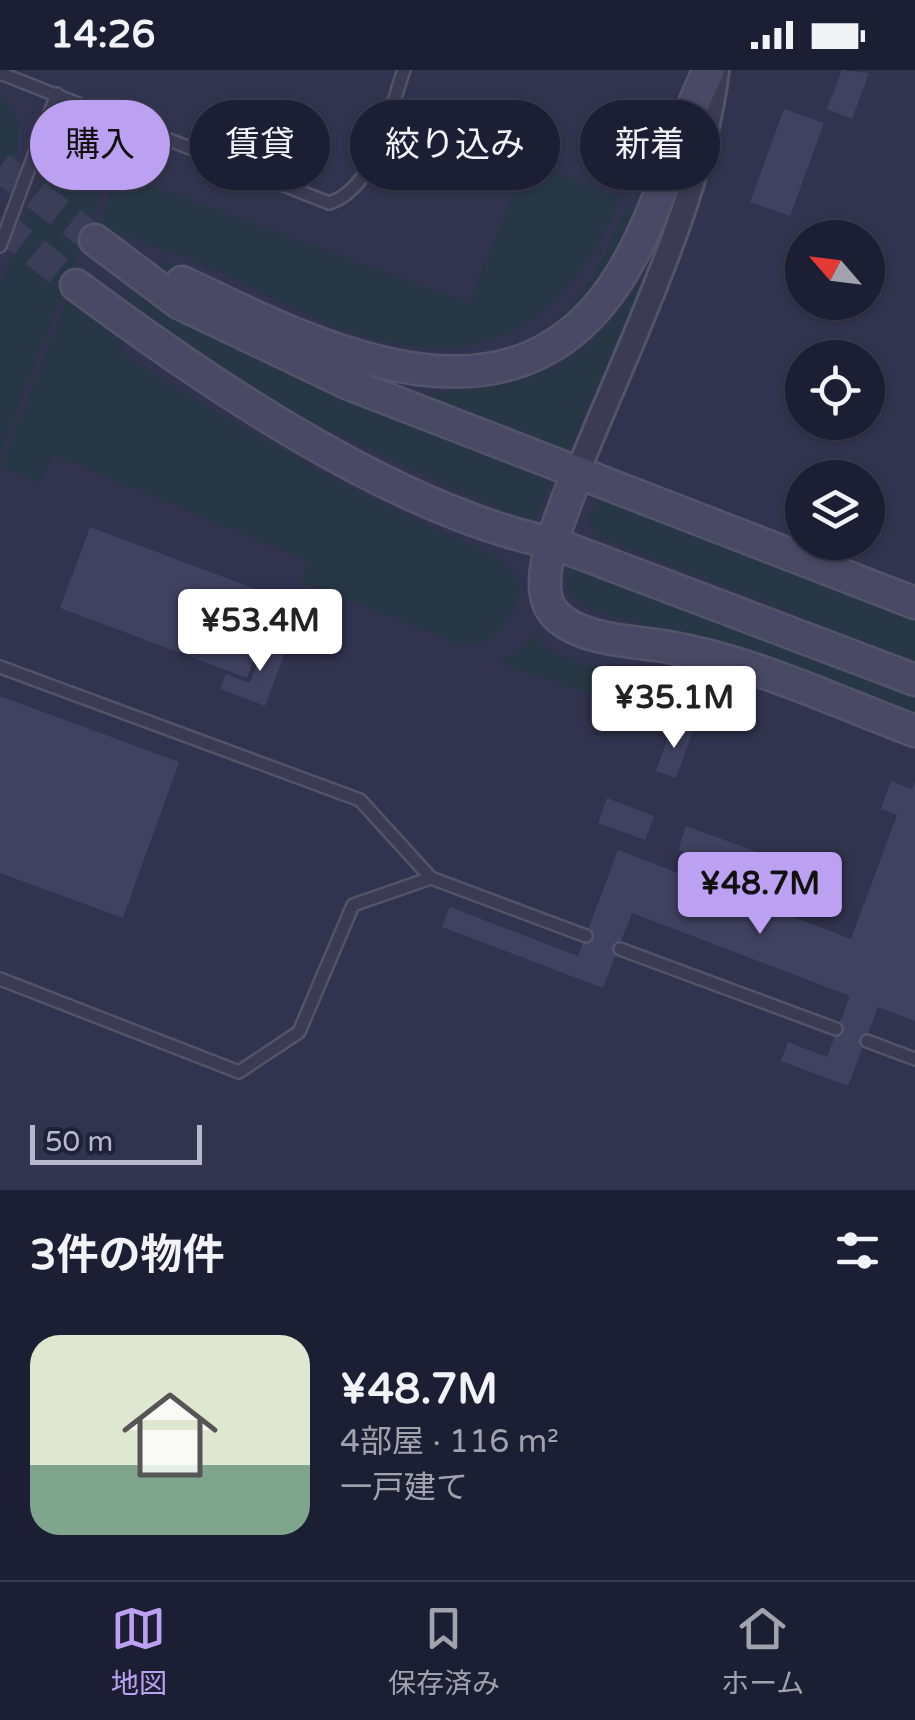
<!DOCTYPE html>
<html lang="ja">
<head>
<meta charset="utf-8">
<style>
	:root { --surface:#1c1e33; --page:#25273b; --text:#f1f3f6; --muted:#a0a2ac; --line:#3a3c4e; --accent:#bca0f2 }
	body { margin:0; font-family:"Varela Round","Noto Sans JP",sans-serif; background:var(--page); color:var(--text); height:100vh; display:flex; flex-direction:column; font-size:38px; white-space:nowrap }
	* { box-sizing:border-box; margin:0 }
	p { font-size:32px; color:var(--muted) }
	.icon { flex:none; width:55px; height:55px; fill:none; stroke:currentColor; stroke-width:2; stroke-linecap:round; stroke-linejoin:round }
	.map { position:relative; height:1120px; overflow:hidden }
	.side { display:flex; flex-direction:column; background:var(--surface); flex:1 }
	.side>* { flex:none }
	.top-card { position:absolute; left:30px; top:30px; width:855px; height:90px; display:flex; gap:20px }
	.needle { width:65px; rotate:298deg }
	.fabs { position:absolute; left:785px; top:150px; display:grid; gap:20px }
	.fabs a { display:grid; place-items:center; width:100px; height:100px; border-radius:50%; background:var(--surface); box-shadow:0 2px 8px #0004,0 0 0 2px var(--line); font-size:50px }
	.scale { position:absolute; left:30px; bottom:25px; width:172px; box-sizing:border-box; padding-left:10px; border:5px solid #b8b9cd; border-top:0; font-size:28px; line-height:35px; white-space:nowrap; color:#b8b9cd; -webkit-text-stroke:8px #1f2039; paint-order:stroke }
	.price { position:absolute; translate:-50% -85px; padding:0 22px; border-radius:10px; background:#fff; color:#222; font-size:32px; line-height:65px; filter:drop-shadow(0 2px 5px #0008) }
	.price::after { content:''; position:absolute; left:50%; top:60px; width:30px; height:22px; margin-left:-15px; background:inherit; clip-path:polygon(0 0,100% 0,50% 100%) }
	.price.selected { background:var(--accent); color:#111 }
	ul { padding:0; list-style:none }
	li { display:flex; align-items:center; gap:30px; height:250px; padding:0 30px }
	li+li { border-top:2px solid var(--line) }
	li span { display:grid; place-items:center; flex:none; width:280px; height:200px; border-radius:30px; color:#555 }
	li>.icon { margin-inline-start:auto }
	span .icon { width:120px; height:120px; fill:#fffc; stroke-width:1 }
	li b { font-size:42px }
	h2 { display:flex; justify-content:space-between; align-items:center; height:120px; padding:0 30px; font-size:42px }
	.pill { padding:0 35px; border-radius:45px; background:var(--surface); box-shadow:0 2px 8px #0004,0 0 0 2px var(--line); font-size:35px; line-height:90px }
	.pill.selected { background:var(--accent); color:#111 }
	.status { display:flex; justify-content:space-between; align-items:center; height:70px; padding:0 50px; background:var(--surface); direction:ltr }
	.status svg { height:28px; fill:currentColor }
	.menu { display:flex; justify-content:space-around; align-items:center; height:140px; border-top:2px solid var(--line); background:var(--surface); font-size:28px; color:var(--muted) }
	.menu a { display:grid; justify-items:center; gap:5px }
	.menu .selected { color:var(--accent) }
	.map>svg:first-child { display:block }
</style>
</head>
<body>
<div class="status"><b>14:26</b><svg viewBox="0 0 49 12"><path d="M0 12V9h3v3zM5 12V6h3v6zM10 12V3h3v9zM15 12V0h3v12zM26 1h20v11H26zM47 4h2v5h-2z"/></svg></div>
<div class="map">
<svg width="915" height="1120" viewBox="0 0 915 1120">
	<rect width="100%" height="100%" fill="#262844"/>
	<path fill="#32334e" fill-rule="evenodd" d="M0,0H915V1120H0ZM802,168H868V232H802ZM802,288H868V352H802ZM802,408H868V472H802Z"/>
	<g fill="#283745">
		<path d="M0,26C35,55 14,89 0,125Z"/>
		<path d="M71,71H90L118,83L0,385V216L46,97Z"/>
		<path d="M526,92L621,127C562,272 461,312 316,249C279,232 243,212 206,196C171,181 134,170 98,157L118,103L469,233Z"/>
		<path d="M631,130L633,151L594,222L573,247L531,275L480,295L395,294L156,195L159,189C269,235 470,350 571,236C598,207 613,165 631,130Z"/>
		<path d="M651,197L583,362L564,383L415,325C477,319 544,315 592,271C615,251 633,221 651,197Z"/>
		<path d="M132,217L264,293L553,406L534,455L299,347L208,292L125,227Z"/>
		<path d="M68,226L127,267L120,282C224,349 328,408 440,461C465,472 503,483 517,509C527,529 504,555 492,569L462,575L301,511L308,491L54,385L40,413L0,397Z"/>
		<path d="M602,430H614L915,544V592L599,467L589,454L590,444Z"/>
		<path d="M571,497L915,625V647L718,574L592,541C575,531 557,517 571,497Z"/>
		<path d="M533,562C557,605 677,608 724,615L638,630H607L498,593L524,577Z"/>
	</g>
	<g fill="#404261">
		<path d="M842,0L869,3L852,49L827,39Z"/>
		<path d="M784,39L824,53L790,146L750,132Z"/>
		<path d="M90,457L277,527L247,608L60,538Z"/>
		<path d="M268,565L289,572L265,636L220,619L226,604L250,613Z"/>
		<path d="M0,626L179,692L123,848L0,803Z"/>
		<path d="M673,653L693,660L676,708L656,701Z"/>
		<path d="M891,711L912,719L915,711V951L878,937L848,1016L781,991L788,972L827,987L850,926L632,843L603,918L442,857L450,837L578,886L618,780L851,869L897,745L881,739Z"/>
		<path d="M607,728L654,746L645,770L598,753Z"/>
		<path d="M686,756L828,808L819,831L678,780Z"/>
	</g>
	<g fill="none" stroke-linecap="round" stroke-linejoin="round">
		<g stroke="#3c3e59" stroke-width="30" stroke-dasharray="30 15" stroke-linecap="butt">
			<path d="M0,97L95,170"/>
			<path d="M0,154L76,215"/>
		</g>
		<defs>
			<g id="lane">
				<path d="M0,3L329,133C376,119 389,41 404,0"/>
				<path d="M0,176L57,24"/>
				<path d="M0,597L360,730L431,808L586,866"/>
				<path d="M620,879L836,959"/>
				<path d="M0,909L239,1002L299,962L353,835L431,808"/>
				<path d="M867,971L915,989"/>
			</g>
			<path id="street" d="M576,406C626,281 702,131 717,0"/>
			<g id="secondary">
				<path d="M95,170L179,233L349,314L915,533"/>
				<path d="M182,212C322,279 515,379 622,203C661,139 676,66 709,0"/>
				<path d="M76,215C205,311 395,441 553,473L915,610"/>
				<path d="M576,406C565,439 528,513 554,543C578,571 635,571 669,577C754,592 835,631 915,661"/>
			</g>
		</defs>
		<use href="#lane" stroke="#53546b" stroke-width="16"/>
		<use href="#street" stroke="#53546b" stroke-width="28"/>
		<use href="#secondary" stroke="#53546b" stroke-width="35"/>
		<use href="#lane" stroke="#3b3c53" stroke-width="11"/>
		<use href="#street" stroke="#3b3c53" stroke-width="22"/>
		<use href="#secondary" stroke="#494966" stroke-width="30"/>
	</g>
</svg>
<div class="fabs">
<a><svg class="needle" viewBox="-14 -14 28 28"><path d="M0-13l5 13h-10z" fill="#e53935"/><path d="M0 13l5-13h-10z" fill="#a0a2ac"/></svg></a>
<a><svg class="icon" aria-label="locate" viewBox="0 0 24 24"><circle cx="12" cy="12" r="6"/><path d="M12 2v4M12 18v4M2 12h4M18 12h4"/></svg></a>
<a><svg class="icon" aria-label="layers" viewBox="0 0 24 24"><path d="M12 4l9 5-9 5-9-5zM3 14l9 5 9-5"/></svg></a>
</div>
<div class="scale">50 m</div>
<b class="price" style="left:260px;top:604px">¥53.4M</b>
<b class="price" style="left:674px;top:681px">¥35.1M</b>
<b class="price selected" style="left:760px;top:867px">¥48.7M</b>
<div class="top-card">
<a class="pill selected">購入</a>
<a class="pill">賃貸</a>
<a class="pill">絞り込み</a>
<a class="pill">新着</a>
</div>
</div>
<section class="side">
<h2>3件の物件<svg class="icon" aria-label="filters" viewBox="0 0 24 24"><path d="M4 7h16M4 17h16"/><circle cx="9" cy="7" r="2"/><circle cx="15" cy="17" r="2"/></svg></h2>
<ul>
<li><span style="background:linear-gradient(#dfe7d0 65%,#7fa58c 0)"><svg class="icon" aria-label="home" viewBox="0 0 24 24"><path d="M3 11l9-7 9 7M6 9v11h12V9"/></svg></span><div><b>¥48.7M</b><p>4部屋 · 116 m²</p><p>一戸建て</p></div></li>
</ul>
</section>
<nav class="menu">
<a class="selected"><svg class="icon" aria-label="map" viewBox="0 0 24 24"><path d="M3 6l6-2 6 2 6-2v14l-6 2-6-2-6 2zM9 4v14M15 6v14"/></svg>地図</a>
<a><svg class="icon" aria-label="saved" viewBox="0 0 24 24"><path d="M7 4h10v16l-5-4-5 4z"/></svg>保存済み</a>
<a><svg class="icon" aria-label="home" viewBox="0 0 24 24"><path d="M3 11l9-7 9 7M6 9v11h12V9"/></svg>ホーム</a>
</nav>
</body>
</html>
